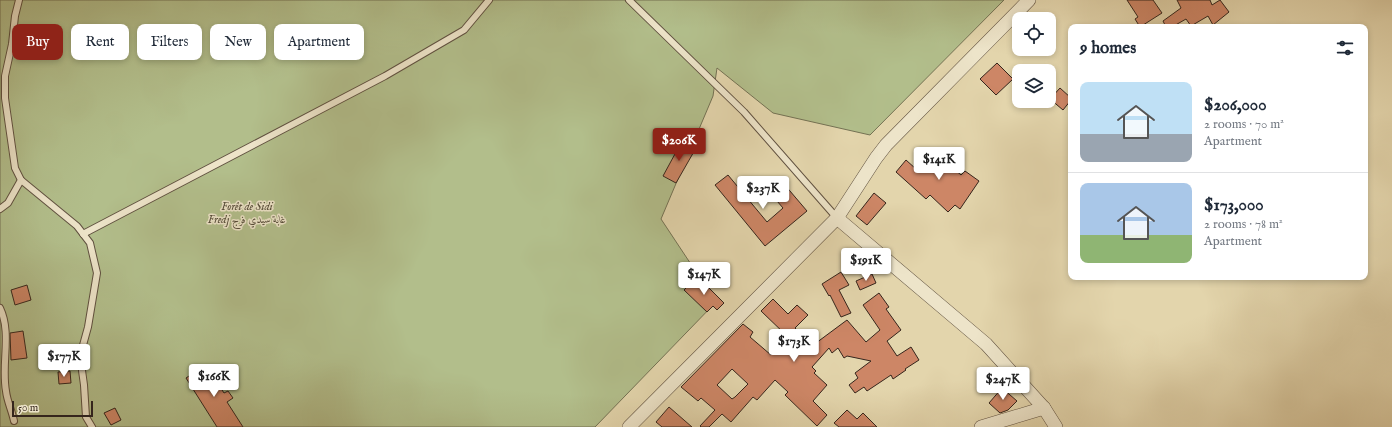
<!DOCTYPE html>
<html lang="en">
<head>
<meta charset="utf-8">
<style>
	:root { --surface:#fff; --page:#f6f6f7; --text:#1f2937; --muted:#747a83; --line:#e0e1e3; --accent:#8f2418 }
	body { margin:0; font-family:"IM FELL English",Amiri,serif; background:var(--page); color:var(--text); height:100vh; display:flex; flex-direction:column; font-size:15px; white-space:nowrap }
	* { box-sizing:border-box; margin:0 }
	p { font-size:13px; color:var(--muted) }
	.icon { flex:none; width:22px; height:22px; fill:none; stroke:currentColor; stroke-width:2; stroke-linecap:round; stroke-linejoin:round }
	.map { position:relative; flex:1; overflow:hidden }
	.panel { position:absolute; left:1068px; top:24px; width:300px; height:256px; display:flex; flex-direction:column; background:var(--surface); border-radius:8px; box-shadow:0 2px 6px #0003 }
	.panel>* { flex:none }
	.guide { position:absolute; left:12px; top:24px; width:380px; height:36px; display:flex; gap:8px }
	.buttons { position:absolute; left:1012px; top:12px; display:grid; gap:8px }
	.buttons a { display:grid; place-items:center; width:44px; height:44px; border-radius:8px; background:var(--surface); box-shadow:0 2px 6px #0003; font-size:20px }
	.scale { position:absolute; left:12px; bottom:10px; width:81px; box-sizing:border-box; padding-left:4px; border:2px solid #35251c; border-top:0; font-size:11px; line-height:14px; white-space:nowrap; color:#35251c; -webkit-text-stroke:3px #ede4c9; paint-order:stroke }
	.price { position:absolute; translate:-50% -34px; padding:0 9px; border-radius:4px; background:#fff; color:#222; font-size:13px; line-height:26px; filter:drop-shadow(0 1px 2px #0008) }
	.price::after { content:''; position:absolute; left:50%; top:24px; width:12px; height:9px; margin-left:-6px; background:inherit; clip-path:polygon(0 0,100% 0,50% 100%) }
	.price.on { background:var(--accent); color:#fff }
	ul { padding:0; list-style:none }
	li { display:flex; align-items:center; gap:12px; height:100px; padding:0 12px }
	li+li { border-top:1px solid var(--line) }
	li span { display:grid; place-items:center; flex:none; width:112px; height:80px; border-radius:8px; color:#555 }
	li>.icon { margin-inline-start:auto }
	span .icon { width:48px; height:48px; fill:#fffc; stroke-width:1 }
	li b { font-size:17px }
	h2 { display:flex; justify-content:space-between; align-items:center; height:48px; padding:0 12px; font-size:17px }
	.chip { padding:0 14px; border-radius:8px; background:var(--surface); box-shadow:0 2px 6px #0003; font-size:14px; line-height:36px }
	.chip.on { background:var(--accent); color:#fff }
	.map>svg:first-child { display:block }
</style>
</head>
<body>
<div class="map">
<svg width="1392" height="427" viewBox="0 0 1392 427">
	<rect width="100%" height="100%" fill="#e3d5ac"/>
	<filter id="stains"><feTurbulence type="fractalNoise" baseFrequency=".005" numOctaves="4"/><feColorMatrix values="0 0 0 0 .2 0 0 0 0 .09 0 0 0 0 .02 0 0 0 .5 -.17"/></filter>
	<radialGradient id="worn" r=".72"><stop offset=".6" stop-color="#630" stop-opacity="0"/><stop offset="1" stop-color="#630" stop-opacity=".3"/></radialGradient>
	<path fill="#b2be8b" stroke="#747254" d="M0,0H1004L870,135L773,113L717,68L713,96L661,219L716,302L595,427H0Z"/>
	<g fill="#cd8666" stroke="#35251c" fill-rule="evenodd">
		<path d="M1127,0H1153L1162,13L1140,27L1135,19L1138,17Z"/>
		<path d="M1177,0H1210L1212,5L1220,0L1229,12L1213,25L1208,16L1191,26L1186,19L1172,27H1166L1163,21L1181,8Z"/>
		<path d="M997,63L1013,79L996,95L980,79Z"/>
		<path d="M1060,88L1071,98V100L1063,110L1050,99Z"/>
		<path d="M682,141L696,148L676,183L663,176Z"/>
		<path d="M929,152L934,155L936,153L961,175L965,171L979,181L960,209L955,205L948,212L930,195L926,199L896,172L906,160L916,169Z"/>
		<path d="M728,175L767,222L783,208L771,194L784,184L807,211L765,246L715,185Z"/>
		<path d="M874,193L886,203L867,225L856,216Z"/>
		<path d="M865,252L878,264L869,274L856,263Z"/>
		<path d="M841,272L849,285L839,290L851,313L841,317L830,295L829,296L822,284Z"/>
		<path d="M872,274L876,283L860,290L856,281Z"/>
		<path d="M695,279L706,289L708,287L724,303L717,310L713,306L707,312L684,290Z"/>
		<path d="M27,285L31,300L15,305L11,290Z"/>
		<path d="M879,293L889,307L886,309L901,330L887,341L897,356L911,347L919,360L905,369L906,370L893,379L891,375L867,391L864,387L855,393L849,385L858,378L855,373L871,361L847,356L844,358L838,348L832,353L829,348L812,367L816,371L814,373L827,385L813,401L827,415L817,426L785,395L788,392L775,380L757,400L753,397L731,422L722,414L709,427H701L700,426L715,410L701,398L698,401L681,387L743,324L753,332L750,337L771,355L787,336L761,311L773,299L788,314L797,305L808,315L795,328L811,343L813,341L816,343L847,320L866,342L880,330L863,305ZM732,369L748,384L735,397L732,399L717,385Z"/>
		<path d="M23,331L27,358L11,360L10,333Z"/>
		<path d="M206,365L224,393L228,391L233,398L227,402L243,427H217L186,378Z"/>
		<path d="M70,371L71,383L59,384L58,372Z"/>
		<path d="M1002,388L1017,401L1008,410L1000,413L989,403Z"/>
		<path d="M669,407L692,427H662L656,422Z"/>
		<path d="M115,408L121,420L111,425L104,413Z"/>
		<path d="M847,410L857,419L863,413L877,427H839L834,423Z"/>
	</g>
	<g fill="none" stroke-linecap="round" stroke-linejoin="round">
		<defs>
			<g id="service">
				<path d="M19,0L15,16L12,44L5,76V98L15,168L21,180"/>
				<path d="M629,0L744,112L837,218"/>
				<path d="M0,209L8,203L21,180L77,226L90,243L97,273L88,327L80,356L84,385L86,417L92,427"/>
				<path d="M83,234L385,76L464,30L489,0"/>
				<path d="M0,308C12,333 1,364 6,391C7,401 12,411 14,421"/>
			</g>
			<g id="minor">
				<path d="M837,218L986,344L1044,408L1056,427"/>
				<path d="M629,427L837,218L876,158L886,145L1029,0"/>
				<path d="M981,427L1044,408"/>
			</g>
		</defs>
		<use href="#service" stroke="#605140" stroke-width="8"/>
		<use href="#minor" stroke="#605140" stroke-width="14"/>
		<use href="#service" stroke="#ede4c9" stroke-width="6"/>
		<use href="#minor" stroke="#ede4c9" stroke-width="13"/>
	</g>
	<g text-anchor="middle" dominant-baseline="central" stroke-width="3" stroke-linejoin="round" paint-order="stroke">
		<g font-size="11" font-style="italic" fill="#544b38" stroke="#ede4c9">
			<text x="247" y="207">Forêt de Sidi<tspan x="247" dy="13">Fredj غابة سيدي فرج</tspan></text>
		</g>
	</g>
	<rect width="100%" height="100%" filter="url(#stains)"/>
	<rect width="100%" height="100%" fill="url(#worn)"/>
</svg>
<div class="buttons">
<a><svg class="icon" aria-label="locate" viewBox="0 0 24 24"><circle cx="12" cy="12" r="6"/><path d="M12 2v4M12 18v4M2 12h4M18 12h4"/></svg></a>
<a><svg class="icon" aria-label="layers" viewBox="0 0 24 24"><path d="M12 4l9 5-9 5-9-5zM3 14l9 5 9-5"/></svg></a>
</div>
<div class="scale">50 m</div>
<b class="price on" style="left:679px;top:162px">$206K</b>
<b class="price" style="left:939px;top:181px">$141K</b>
<b class="price" style="left:763px;top:210px">$237K</b>
<b class="price" style="left:866px;top:282px">$191K</b>
<b class="price" style="left:704px;top:296px">$147K</b>
<b class="price" style="left:794px;top:363px">$173K</b>
<b class="price" style="left:64px;top:378px">$177K</b>
<b class="price" style="left:214px;top:398px">$166K</b>
<b class="price" style="left:1003px;top:401px">$247K</b>
<div class="guide">
<a class="chip on">Buy</a>
<a class="chip">Rent</a>
<a class="chip">Filters</a>
<a class="chip">New</a>
<a class="chip">Apartment</a>
</div>
<section class="panel">
<h2>9 homes<svg class="icon" aria-label="filters" viewBox="0 0 24 24"><path d="M4 7h16M4 17h16"/><circle cx="9" cy="7" r="2"/><circle cx="15" cy="17" r="2"/></svg></h2>
<ul>
<li><span style="background:linear-gradient(#bfe0f5 65%,#9aa5b1 0)"><svg class="icon" aria-label="home" viewBox="0 0 24 24"><path d="M3 11l9-7 9 7M6 9v11h12V9"/></svg></span><div><b>$206,000</b><p>2 rooms · 70 m²</p><p>Apartment</p></div></li>
<li><span style="background:linear-gradient(#a9c7e8 65%,#8fb573 0)"><svg class="icon" aria-label="home" viewBox="0 0 24 24"><path d="M3 11l9-7 9 7M6 9v11h12V9"/></svg></span><div><b>$173,000</b><p>2 rooms · 78 m²</p><p>Apartment</p></div></li>
</ul>
</section>
</div>
</body>
</html>
